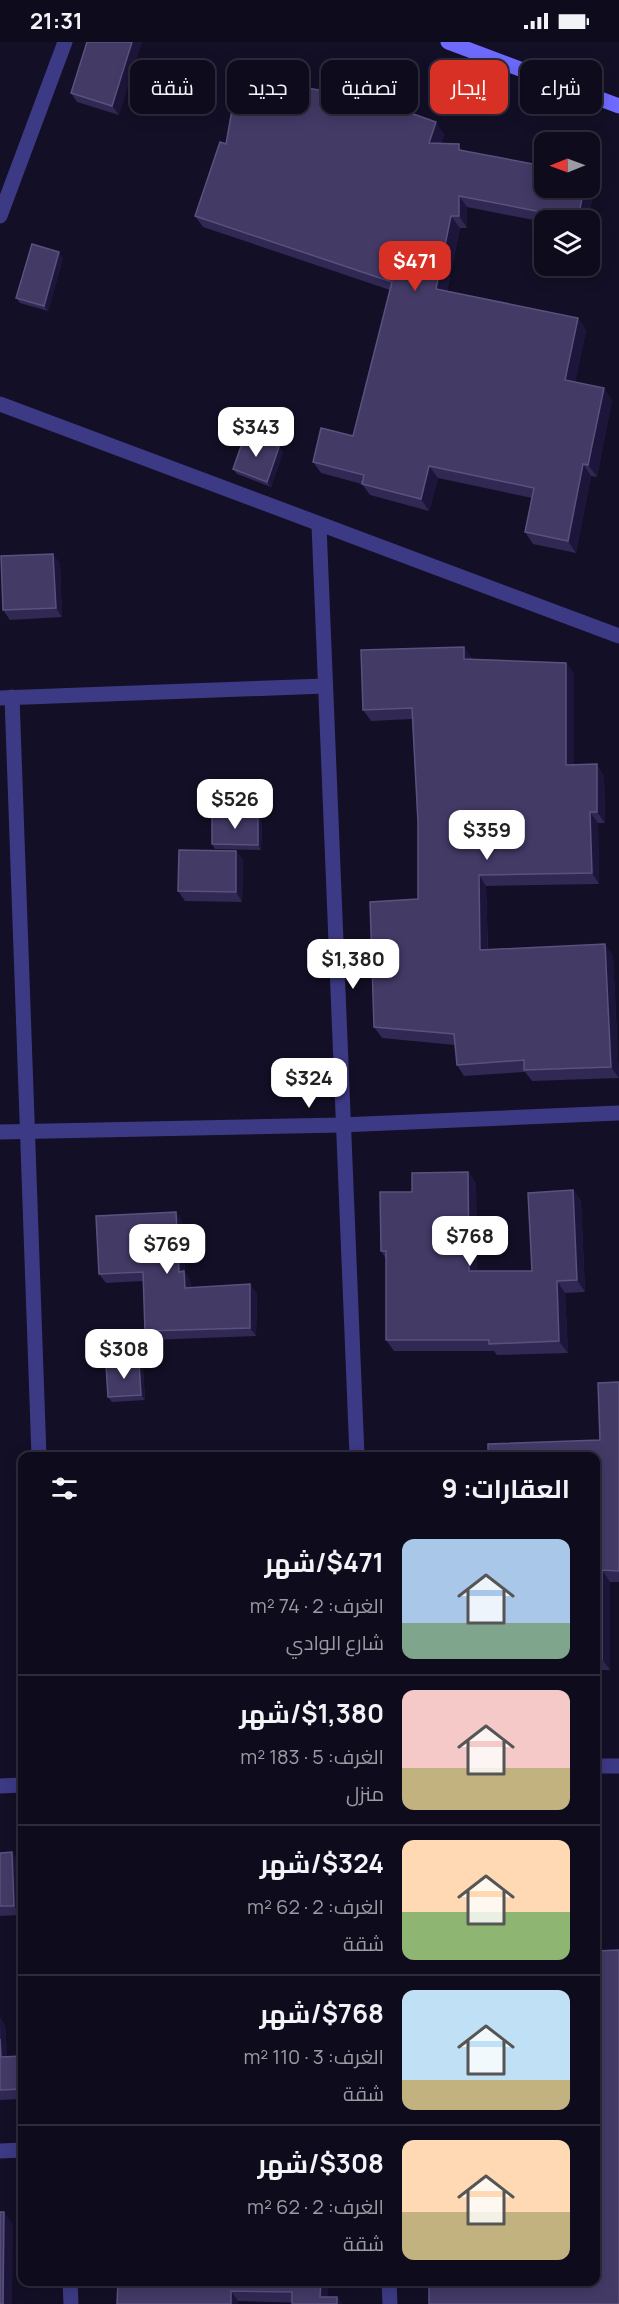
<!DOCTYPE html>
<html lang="ar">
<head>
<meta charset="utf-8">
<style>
	:root { --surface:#0e0b1c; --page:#1c1929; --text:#f1f3f6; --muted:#9b9ba3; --line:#2e2b3b; --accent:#d93025 }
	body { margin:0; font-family:Manrope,Cairo,sans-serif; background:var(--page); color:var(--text); direction:rtl; height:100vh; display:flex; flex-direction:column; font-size:22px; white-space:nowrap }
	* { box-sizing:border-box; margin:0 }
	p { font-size:20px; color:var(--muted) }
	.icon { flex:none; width:33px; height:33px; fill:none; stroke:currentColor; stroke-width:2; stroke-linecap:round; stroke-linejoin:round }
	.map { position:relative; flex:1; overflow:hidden; direction:ltr }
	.side { position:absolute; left:18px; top:1410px; width:582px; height:834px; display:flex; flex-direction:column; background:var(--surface); border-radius:12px; box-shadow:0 3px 15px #0003,0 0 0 2px var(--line); direction:rtl }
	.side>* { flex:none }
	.top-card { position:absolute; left:18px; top:18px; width:584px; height:54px; direction:rtl; display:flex; gap:12px }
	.needle { width:39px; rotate:269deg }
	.tools { position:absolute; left:534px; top:90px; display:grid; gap:12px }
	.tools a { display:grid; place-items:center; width:66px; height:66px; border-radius:12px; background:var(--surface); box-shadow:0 3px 15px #0003,0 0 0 2px var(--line); font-size:30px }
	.price { position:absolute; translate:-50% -51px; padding:0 14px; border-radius:12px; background:#fff; color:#222; font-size:20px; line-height:39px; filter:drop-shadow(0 2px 3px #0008) }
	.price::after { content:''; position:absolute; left:50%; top:36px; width:18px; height:14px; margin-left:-9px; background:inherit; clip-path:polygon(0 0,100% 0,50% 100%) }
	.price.current { background:var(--accent); color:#fff }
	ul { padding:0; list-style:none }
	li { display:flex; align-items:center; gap:18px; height:150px; padding:0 30px }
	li+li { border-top:2px solid var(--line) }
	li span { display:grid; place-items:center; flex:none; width:168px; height:120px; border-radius:12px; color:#555 }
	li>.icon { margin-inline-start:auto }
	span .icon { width:72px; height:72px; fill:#fffc; stroke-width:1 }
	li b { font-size:26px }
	h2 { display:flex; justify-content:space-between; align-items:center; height:72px; padding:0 30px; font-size:26px }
	.pill { padding:0 21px; border-radius:12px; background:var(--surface); box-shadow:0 3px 15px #0003,0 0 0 2px var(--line); font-size:21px; line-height:54px }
	.pill.current { background:var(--accent); color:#fff }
	.status { display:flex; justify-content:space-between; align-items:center; height:42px; padding:0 30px; background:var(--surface); direction:ltr }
	.status svg { height:16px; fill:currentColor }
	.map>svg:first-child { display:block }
</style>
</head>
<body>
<div class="status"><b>21:31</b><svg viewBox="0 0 49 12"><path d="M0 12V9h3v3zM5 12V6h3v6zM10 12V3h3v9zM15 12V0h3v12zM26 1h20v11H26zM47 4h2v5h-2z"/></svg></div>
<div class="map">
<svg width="619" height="2262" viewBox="0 0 619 2262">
	<rect width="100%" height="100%" fill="#130f26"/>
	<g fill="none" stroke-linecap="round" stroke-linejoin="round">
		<g stroke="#3d3a85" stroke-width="15">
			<path d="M0,174L65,0"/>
			<path d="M0,362L619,594"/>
			<path d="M319,483L357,1414"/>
			<path d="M12,655L39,1414"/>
			<path d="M0,656L325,644"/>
			<path d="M0,1090L341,1083L619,1071"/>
			<path d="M596,1724H619"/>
			<path d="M0,1744L22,1743"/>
			<path d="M0,2109L22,2108"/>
			<path d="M70,2240L71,2262"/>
			<path d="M389,2240L390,2262"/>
		</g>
		<path stroke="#6f6bff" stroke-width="15" d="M448,0L619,64"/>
	</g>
	<g fill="#312854">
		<path d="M87,0L119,73L77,60L71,51Z"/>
		<path d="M444,92L441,101L463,108L595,144L588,178H544V180L467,165V186H460L447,249L578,276L586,288L575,340L612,358L597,435L591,434L576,511L533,502L525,490L532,456L438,436L429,469L370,453L362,442L321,431L313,420L353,394L390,248L203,185L195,174L226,102Z"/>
		<path d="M63,216L48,269L20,261L16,256Z"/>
		<path d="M279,405L283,410L271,445L237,432L233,427Z"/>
		<path d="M60,521L62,575L10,578L3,568Z"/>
		<path d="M472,616V617L566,621L574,632V723L604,734L605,781H598L599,842L486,844L488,908L613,913L619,1036L532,1039L525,1030L464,1034L457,1023L455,1003L382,996L374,985L418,857V780L412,677L371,679L363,668Z"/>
		<path d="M262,778L261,808L215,807L212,802Z"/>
		<path d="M236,809L243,818L242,860L185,859L178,849Z"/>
		<path d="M468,1130L476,1142L477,1229H532L573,1148L581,1159L585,1250L565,1251L568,1311L497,1313L494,1309H394L386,1298V1217L381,1209L412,1150Z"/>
		<path d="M182,1179L185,1230L190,1238L191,1246L257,1251L256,1294L151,1298L145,1289L143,1239L106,1241L99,1232Z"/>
		<path d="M139,1321L143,1326L145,1358L112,1360L108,1355Z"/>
		<path d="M619,1340V1540H610V1628H596V1414Z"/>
		<path d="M0,1811L18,1820L21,1873L0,1874Z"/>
		<path d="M0,1976L5,1983L7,2015L22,2014V2057L0,2058Z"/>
		<path d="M118,2240H328V2255H337L342,2262L238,2259V2262H117Z"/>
	</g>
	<g fill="#1d163a">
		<path d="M132,0H142L119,73L112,64Z"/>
		<path d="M436,80L444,92L437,113L429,101Z"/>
		<path d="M590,137L595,144L588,178H580L578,177L584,146H590Z"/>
		<path d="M459,154L467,165V186L459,174Z"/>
		<path d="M451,174L460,186L445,259L436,247Z"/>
		<path d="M59,210L63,216L48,269L44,264Z"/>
		<path d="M578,276L586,288L573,350L565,338Z"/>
		<path d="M604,346L612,358L597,435L588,423Z"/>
		<path d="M279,405L283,410L271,445L267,440Z"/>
		<path d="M583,422L591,434L576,511L568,499Z"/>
		<path d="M429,424L438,436L429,469L421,457Z"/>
		<path d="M53,512L60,521L62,575L56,566Z"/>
		<path d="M464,605L472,616V628L464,617Z"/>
		<path d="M566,621L574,632V734L566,723Z"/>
		<path d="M597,722L604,734L605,781L597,770Z"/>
		<path d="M590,770L598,781L599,842L592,831Z"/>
		<path d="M258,773L262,778L261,808L258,803Z"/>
		<path d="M236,809L243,818L242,860L236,850Z"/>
		<path d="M479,833L486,844L488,919L480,908Z"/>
		<path d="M605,902L613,913L619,1036L611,1025Z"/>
		<path d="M468,1130L476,1142L477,1240L469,1229Z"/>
		<path d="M573,1148L581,1159L585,1250L577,1238Z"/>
		<path d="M176,1170L182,1179L185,1230L190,1238L191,1255L185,1246L179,1230Z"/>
		<path d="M557,1239L565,1251L568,1311L559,1299Z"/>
		<path d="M250,1242L257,1251L256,1294L250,1286Z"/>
		<path d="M139,1321L143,1326L145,1358L141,1353Z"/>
		<path d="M602,1528L610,1540V1628L602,1617Z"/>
		<path d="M12,1810L18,1820L21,1873L14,1864Z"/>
		<path d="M0,1976L5,1983L8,2025L1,2015Z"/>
		<path d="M4,2170L13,2183L12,2262H3Z"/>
		<path d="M321,2240H328V2262L320,2255Z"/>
		<path d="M231,2249L238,2259V2262H231Z"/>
		<path d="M337,2255L342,2262H337Z"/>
	</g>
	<g fill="#433a66" stroke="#5a527e" stroke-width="1.5">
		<path d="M87,0H132L112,64L71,51Z"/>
		<path d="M238,34L371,57L436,80L429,101L459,102V108L544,124V146H584L578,177L459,154V174H451L436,247L578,276L565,338L604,346L588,423L583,422L568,499L525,490L534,446L429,424L421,457L362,442L364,433L313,420L321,386L353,394L392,240L195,174L220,100L226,102Z"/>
		<path d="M32,202L59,210L44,264L16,256Z"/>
		<path d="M245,393L279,405L267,440L233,427Z"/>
		<path d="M53,512L56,566L3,568L1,514Z"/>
		<path d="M464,605V617L566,621V723L597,722V770H590L592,831L479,833L480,908L605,902L611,1025L524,1028V1018L457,1023L454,992L374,985L370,860L418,857V780L412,666L363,668L361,608Z"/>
		<path d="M212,772L258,773V803L212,802Z"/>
		<path d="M179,808L236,809V850L178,849Z"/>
		<path d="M468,1130L469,1229H532L528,1151L573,1148L577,1238L557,1239L559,1299L489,1302V1298H386V1209H381L380,1150H412V1131Z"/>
		<path d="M176,1170L179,1230L184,1229L185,1246L250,1242V1286L145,1289L143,1230L99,1232L96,1174Z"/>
		<path d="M139,1321L141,1353L108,1355L106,1323Z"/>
		<path d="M619,1340V1529L602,1528V1617H596V1414H488V1402L600,1398L598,1341Z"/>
		<path d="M12,1810L14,1864H0V1811Z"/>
		<path d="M619,1908V2262H429V2240H596V1909Z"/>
		<path d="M0,1997L1,2015L22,2014V2047L0,2048Z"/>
		<path d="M0,2170H4L3,2262H0Z"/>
		<path d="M118,2240H321L320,2255H337V2262H292V2250L231,2249V2262H117Z"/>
	</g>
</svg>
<div class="tools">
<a><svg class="needle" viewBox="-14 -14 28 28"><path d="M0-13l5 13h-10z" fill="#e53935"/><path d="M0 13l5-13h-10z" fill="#9b9ba3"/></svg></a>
<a><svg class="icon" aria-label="layers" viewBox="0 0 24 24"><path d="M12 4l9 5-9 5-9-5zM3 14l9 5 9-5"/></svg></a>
</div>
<b class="price current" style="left:415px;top:250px">$471</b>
<b class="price" style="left:256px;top:416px">$343</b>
<b class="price" style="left:235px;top:788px">$526</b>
<b class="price" style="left:487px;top:819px">$359</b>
<b class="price" style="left:353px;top:948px">$1,380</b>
<b class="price" style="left:309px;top:1067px">$324</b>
<b class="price" style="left:470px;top:1225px">$768</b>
<b class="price" style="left:167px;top:1233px">$769</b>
<b class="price" style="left:124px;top:1338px">$308</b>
<div class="top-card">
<a class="pill">شراء</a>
<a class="pill current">إيجار</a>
<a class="pill">تصفية</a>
<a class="pill">جديد</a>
<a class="pill">شقة</a>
</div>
<section class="side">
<h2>العقارات: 9<svg class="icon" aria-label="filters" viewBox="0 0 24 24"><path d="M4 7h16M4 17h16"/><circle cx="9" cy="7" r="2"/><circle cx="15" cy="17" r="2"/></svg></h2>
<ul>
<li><span style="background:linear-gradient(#a9c7e8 70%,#7fa58c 0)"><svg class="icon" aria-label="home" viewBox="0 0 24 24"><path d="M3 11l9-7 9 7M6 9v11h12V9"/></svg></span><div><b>$471/شهر</b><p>الغرف: 2 · 74 m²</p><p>شارع الوادي</p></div></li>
<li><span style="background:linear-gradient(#f6c9c9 65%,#c2b280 0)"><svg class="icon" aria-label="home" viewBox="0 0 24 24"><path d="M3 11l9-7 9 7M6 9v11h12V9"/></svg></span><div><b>$1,380/شهر</b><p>الغرف: 5 · 183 m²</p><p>منزل</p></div></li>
<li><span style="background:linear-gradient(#ffd9b3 60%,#8fb573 0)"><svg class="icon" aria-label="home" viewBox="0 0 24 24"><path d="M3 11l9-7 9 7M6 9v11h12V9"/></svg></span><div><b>$324/شهر</b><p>الغرف: 2 · 62 m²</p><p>شقة</p></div></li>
<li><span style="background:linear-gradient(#bfe0f5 75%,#c2b280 0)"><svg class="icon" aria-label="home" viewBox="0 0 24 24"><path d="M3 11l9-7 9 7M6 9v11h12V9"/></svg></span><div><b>$768/شهر</b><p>الغرف: 3 · 110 m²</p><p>شقة</p></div></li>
<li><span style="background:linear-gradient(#ffd9b3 60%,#c2b280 0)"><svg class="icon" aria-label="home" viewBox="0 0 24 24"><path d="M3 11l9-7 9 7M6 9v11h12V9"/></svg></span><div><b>$308/شهر</b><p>الغرف: 2 · 62 m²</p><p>شقة</p></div></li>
</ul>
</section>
</div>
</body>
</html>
